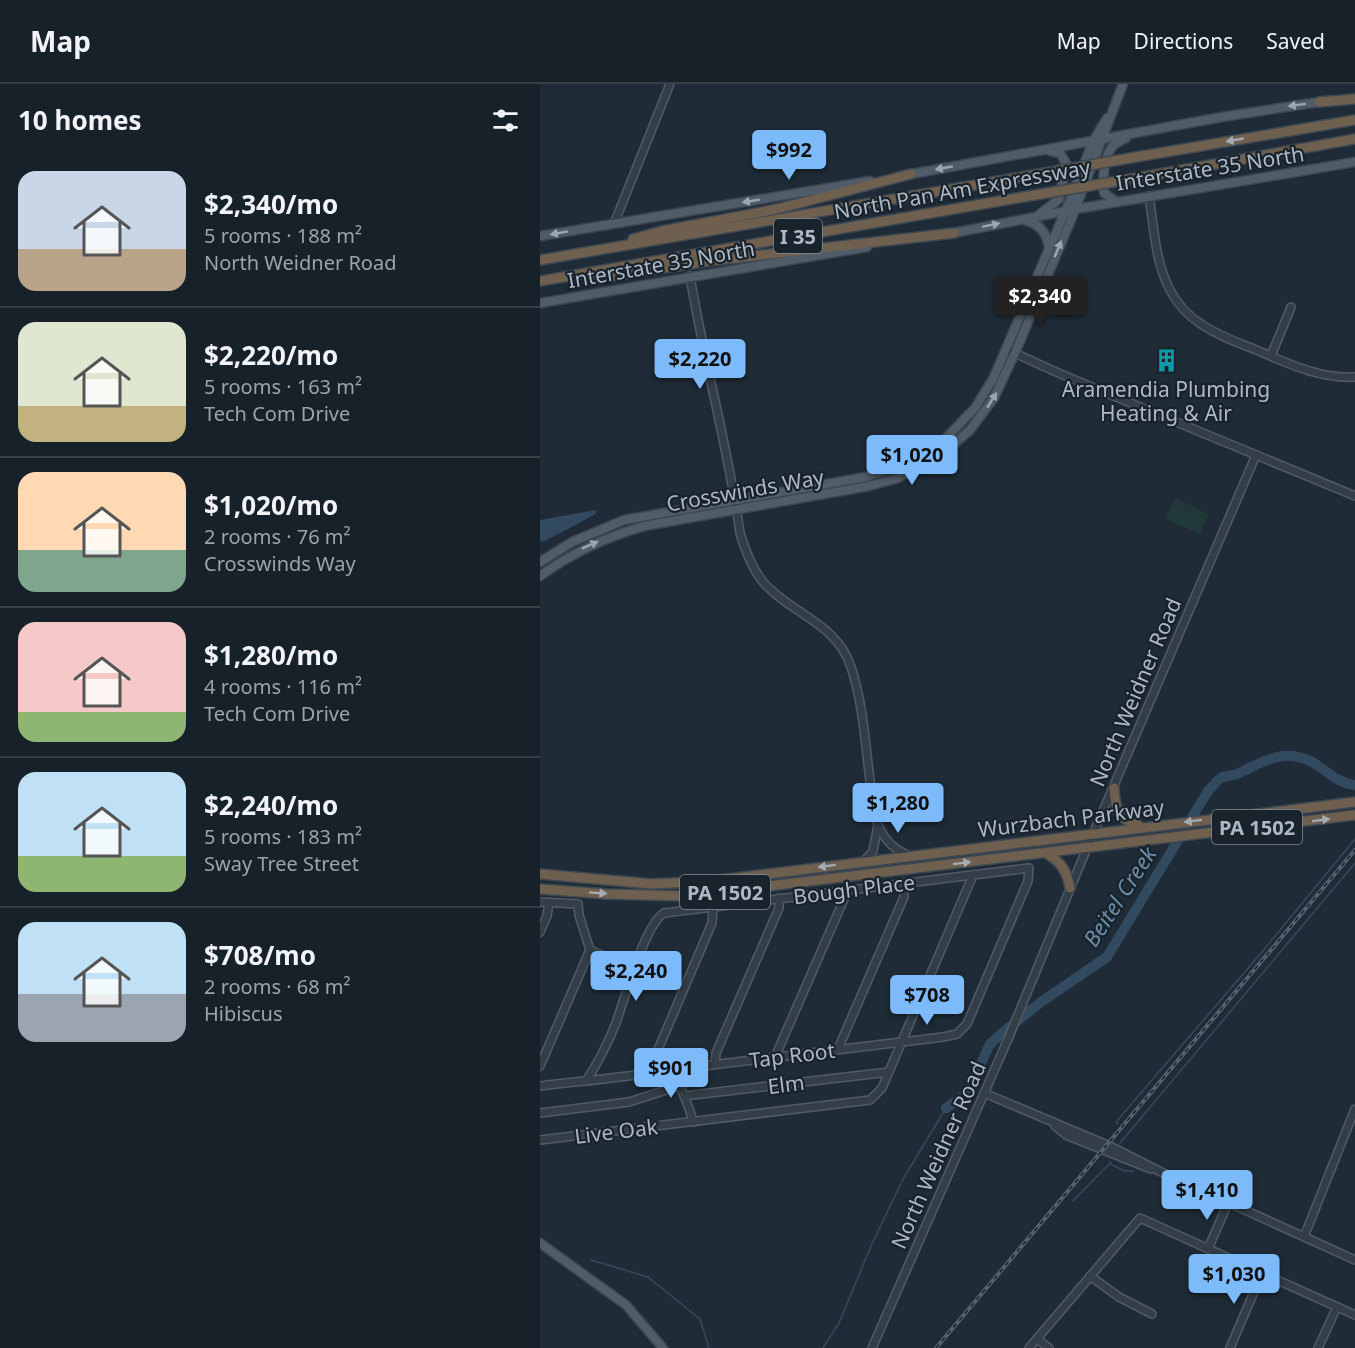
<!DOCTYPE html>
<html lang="en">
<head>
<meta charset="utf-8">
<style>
	:root { --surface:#172129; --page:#242e35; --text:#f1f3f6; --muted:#9ea3a8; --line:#363e46; --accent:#7cbafa }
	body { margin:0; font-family:"Noto Sans",sans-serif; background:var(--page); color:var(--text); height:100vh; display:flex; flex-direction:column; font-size:22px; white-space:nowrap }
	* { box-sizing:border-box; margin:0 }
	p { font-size:20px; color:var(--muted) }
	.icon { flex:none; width:33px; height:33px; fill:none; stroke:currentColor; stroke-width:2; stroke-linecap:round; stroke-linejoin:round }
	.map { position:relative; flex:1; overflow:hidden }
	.side { display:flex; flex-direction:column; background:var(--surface); width:540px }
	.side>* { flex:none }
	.price { position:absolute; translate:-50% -51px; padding:0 14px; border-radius:6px; background:var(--accent); color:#111; font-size:20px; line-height:39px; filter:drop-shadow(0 2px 3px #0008) }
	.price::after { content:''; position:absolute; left:50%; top:36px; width:18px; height:14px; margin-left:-9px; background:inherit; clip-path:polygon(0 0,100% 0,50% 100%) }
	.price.active { background:#222; color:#fff }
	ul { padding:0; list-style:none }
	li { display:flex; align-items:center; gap:18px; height:150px; padding:0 18px }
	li+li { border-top:2px solid var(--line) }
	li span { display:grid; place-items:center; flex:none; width:168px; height:120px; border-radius:18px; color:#555 }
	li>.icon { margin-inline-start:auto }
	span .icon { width:72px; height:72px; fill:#fffc; stroke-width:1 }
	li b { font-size:26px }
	h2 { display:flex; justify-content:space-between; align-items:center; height:72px; padding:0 18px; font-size:26px }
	header { display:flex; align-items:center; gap:36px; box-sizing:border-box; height:84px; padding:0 30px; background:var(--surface); border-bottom:2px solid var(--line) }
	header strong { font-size:28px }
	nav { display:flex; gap:33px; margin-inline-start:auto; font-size:21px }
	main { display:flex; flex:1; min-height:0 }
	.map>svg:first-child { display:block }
</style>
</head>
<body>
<header>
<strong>Map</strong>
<nav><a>Map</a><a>Directions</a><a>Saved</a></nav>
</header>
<main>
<section class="side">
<h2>10 homes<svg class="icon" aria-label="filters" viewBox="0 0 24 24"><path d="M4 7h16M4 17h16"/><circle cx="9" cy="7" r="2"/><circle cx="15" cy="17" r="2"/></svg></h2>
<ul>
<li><span style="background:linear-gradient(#c9d6e8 65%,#b9a48a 0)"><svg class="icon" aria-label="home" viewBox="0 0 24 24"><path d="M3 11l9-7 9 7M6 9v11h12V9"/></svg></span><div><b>$2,340/mo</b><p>5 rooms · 188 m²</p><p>North Weidner Road</p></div></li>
<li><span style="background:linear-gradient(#dfe7d0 70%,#c2b280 0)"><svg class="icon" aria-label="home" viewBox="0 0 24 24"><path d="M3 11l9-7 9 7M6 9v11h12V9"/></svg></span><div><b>$2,220/mo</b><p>5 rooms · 163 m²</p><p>Tech Com Drive</p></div></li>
<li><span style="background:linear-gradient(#ffd9b3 65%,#7fa58c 0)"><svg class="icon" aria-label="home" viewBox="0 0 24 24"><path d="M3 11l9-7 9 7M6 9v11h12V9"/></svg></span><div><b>$1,020/mo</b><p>2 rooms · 76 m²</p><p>Crosswinds Way</p></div></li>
<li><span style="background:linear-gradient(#f6c9c9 75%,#8fb573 0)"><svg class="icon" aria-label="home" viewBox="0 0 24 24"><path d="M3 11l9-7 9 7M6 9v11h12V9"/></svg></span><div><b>$1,280/mo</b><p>4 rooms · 116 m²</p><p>Tech Com Drive</p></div></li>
<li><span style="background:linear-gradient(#bfe0f5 70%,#8fb573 0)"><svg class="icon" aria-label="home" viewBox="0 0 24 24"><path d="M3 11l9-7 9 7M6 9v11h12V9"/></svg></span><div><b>$2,240/mo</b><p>5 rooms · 183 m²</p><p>Sway Tree Street</p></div></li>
<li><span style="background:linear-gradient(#bfe0f5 60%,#9aa5b1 0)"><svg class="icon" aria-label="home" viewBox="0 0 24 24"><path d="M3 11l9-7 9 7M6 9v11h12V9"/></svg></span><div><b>$708/mo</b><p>2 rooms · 68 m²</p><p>Hibiscus</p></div></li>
</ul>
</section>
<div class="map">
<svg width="815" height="1264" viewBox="0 0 815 1264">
	<rect width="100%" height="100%" fill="#1f2c37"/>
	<path fill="#213838" d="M635,414L669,430L660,450L625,435Z"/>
	<path fill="#324a5f" d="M56,426V430L3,458L0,457V436Z"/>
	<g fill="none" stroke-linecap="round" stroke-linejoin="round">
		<g stroke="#324a5f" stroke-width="1.5">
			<path d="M578,1040L576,1038L722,868L815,755"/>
			<path d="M580,1059L815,779"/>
			<path d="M570,1080L585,1087H593"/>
			<path d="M533,1117L571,1078"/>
			<path d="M51,1176L108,1193L160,1235L169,1264"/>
			<path d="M283,1264L299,1239L331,1162L363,1095L406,1024"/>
		</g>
		<path stroke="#324a5f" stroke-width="10" d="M406,1024L427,1010L450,960L461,950L501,918L567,873L668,707C672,704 676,697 681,694C686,691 694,692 699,689C725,677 745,663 774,679C787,687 799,700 815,701"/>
		<defs>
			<g id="minor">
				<path d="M609,112C614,143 615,178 630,206C637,219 648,232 661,240C677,251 696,258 714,265C747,279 779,295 815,293"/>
				<path d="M74,140L130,0"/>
				<path d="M150,192C164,278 188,362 200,449C205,466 212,484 223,498C251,530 297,539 311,583C323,619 325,658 330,696C332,710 332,728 338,741C345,757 354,765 369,772"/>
				<path d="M472,268L523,291L815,412"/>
				<path d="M731,272L751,223"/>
				<path d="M324,777L333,767L338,741"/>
				<path d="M0,818L38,820L39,831L50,866"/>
				<path d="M0,848L7,832L9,818"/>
				<path d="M50,866L95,886"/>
				<path d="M298,965L364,813V799"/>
				<path d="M235,973L308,806"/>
				<path d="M175,980L176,969L239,824V814"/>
				<path d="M0,982L50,866"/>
				<path d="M134,985C139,1004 149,1019 153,1038"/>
				<path d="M108,989L172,839L173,822"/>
				<path d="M0,1002C41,997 81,994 122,987L403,953L417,950L427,940L488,797L489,784L124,829C104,842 85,914 76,939C68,959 58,979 46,997"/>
				<path d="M444,1009L570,1062L619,1087L815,1176"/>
				<path d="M144,1012L349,988"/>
				<path d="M0,1029L89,1018L139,1002"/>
				<path d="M515,1042L526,1051L611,1085"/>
				<path d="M0,1056L330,1016L342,1004L433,791"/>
				<path d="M764,1153L815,1025"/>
				<path d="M668,1165L688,1119"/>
				<path d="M550,1192L579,1213L612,1230"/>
				<path d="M497,1255L509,1264"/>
				<path d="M332,1264L468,955L547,764L716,371"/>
				<path d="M489,1264L600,1134L815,1231"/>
				<path d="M690,1264L722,1189"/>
				<path d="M778,1264L797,1223"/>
			</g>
			<g id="major">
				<path d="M366,91L682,33L785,17"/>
				<path d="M577,118L564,109C562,97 564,71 573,62C576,59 582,56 586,54"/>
				<path d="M500,130L519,115L526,79L520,69L510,67"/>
				<path d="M484,136C499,139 507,149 509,164"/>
				<path d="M408,150L536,125L815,78"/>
				<path d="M0,152L330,97"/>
				<path d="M0,219L327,163"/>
				<path d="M0,478L32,458L84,436L326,393L370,377L402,358L435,324L453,295L531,114L553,57L567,34"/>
				<path d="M0,492C34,468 64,454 104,442L329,402L358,394L405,368L430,346L454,314L475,269L531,136L583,0"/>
				<path d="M0,1159L86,1221L123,1264"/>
			</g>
			<g id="highway">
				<path d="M779,18L815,15"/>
				<path d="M596,73L815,36"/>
				<path d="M597,94L815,55"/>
				<path d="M93,155L122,147L237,125L371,90"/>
				<path d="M0,176L482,93"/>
				<path d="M54,192H72L169,177L414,149"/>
				<path d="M0,197L483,113"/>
				<path d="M574,704C575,723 577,735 598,741"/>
				<path d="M506,769C521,778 527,787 530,804"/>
				<path d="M0,790L112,800L171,797L815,718"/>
				<path d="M0,805L67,810L145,812L815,731"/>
			</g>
		</defs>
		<use href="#minor" stroke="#505b66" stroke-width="10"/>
		<use href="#major" stroke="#3c4751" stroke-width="11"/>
		<use href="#highway" stroke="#3d4852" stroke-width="12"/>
		<use href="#minor" stroke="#333e48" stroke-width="7"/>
		<use href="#major" stroke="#505d68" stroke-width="8"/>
		<use href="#highway" stroke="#6e5f4f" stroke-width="9"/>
		<defs>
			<path id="rail" d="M396,1264L815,766"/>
		</defs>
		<use href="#rail" stroke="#54626f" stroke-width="4"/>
		<use href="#rail" stroke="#18232c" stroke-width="1.5" stroke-dasharray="4.5" stroke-linecap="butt"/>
		<defs>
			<g id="highway-bridge">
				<path d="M482,93L596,73"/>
				<path d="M483,113L597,94"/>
			</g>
		</defs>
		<use href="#highway-bridge" stroke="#3d4852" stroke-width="12" stroke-linecap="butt"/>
		<use href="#highway-bridge" stroke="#6e5f4f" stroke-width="9"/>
	</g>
	<defs><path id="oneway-solid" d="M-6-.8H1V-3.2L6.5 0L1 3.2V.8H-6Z" transform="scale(1.5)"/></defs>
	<g fill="#9aa6b2">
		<use href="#oneway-solid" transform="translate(757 21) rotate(173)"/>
		<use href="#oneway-solid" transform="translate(404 84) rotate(170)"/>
		<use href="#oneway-solid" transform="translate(211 117) rotate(171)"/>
		<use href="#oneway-solid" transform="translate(451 141) rotate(-12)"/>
		<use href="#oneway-solid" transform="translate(19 149) rotate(170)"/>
		<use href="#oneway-solid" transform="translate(518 165) rotate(-67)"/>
		<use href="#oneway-solid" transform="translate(452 316) rotate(-58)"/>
		<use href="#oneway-solid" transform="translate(50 461) rotate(-24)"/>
	</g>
	<g fill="#a4abb3">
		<use href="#oneway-solid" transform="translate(695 56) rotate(170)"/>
		<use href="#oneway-solid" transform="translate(781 736) rotate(-7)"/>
		<use href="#oneway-solid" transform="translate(653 737) rotate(173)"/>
		<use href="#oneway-solid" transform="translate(422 779) rotate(-7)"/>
		<use href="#oneway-solid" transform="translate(287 782) rotate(173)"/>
		<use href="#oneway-solid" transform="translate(58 809) rotate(4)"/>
	</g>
	<defs>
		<symbol id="building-bare" viewBox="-9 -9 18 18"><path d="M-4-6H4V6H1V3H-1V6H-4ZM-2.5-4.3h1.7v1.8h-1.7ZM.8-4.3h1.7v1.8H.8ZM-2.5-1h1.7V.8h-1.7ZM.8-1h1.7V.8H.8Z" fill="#0f9aa8" stroke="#18232c" stroke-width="2.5" paint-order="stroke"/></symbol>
	</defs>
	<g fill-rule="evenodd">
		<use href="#building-bare" x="610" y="260" width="33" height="33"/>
	</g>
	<g text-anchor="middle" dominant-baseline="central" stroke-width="4.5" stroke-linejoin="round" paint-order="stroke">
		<g fill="#18232c" stroke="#808b97" stroke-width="1.5">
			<rect x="234" y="135" width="48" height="34" rx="4.5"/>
			<rect x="672" y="726" width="90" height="34" rx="4.5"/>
			<rect x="140" y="791" width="90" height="34" rx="4.5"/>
		</g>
		<g font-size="20" font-weight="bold" fill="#adb8c5">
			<text x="258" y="152">I 35</text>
			<text x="717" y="743">PA 1502</text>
			<text x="185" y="808">PA 1502</text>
		</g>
		<g font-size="21" fill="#adb8c5" stroke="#18232c">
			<text transform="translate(670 84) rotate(-9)">Interstate 35 North</text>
			<text transform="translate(422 105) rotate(-10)">North Pan Am Expressway</text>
			<text transform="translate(121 180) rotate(-10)">Interstate 35 North</text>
			<text transform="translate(205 406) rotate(-10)">Crosswinds Way</text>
			<text transform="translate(595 608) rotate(-67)">North Weidner Road</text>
			<text transform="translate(531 734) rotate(-7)">Wurzbach Parkway</text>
			<text transform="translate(314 805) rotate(-7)">Bough Place</text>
			<text transform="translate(252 971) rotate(-7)">Tap Root</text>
			<text transform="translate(246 1000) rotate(-7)">Elm</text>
			<text transform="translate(76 1047) rotate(-7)">Live Oak</text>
			<text transform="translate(398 1071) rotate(-66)">North Weidner Road</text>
		</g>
		<g font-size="21" fill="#adb8c5" stroke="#18232c">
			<text x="626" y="305">Aramendia Plumbing<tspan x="626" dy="24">Heating &amp; Air</tspan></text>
		</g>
		<g font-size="22" font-style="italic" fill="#6c8daa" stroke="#18232c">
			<text transform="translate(579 812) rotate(-57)">Beitel Creek</text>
		</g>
	</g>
</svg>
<b class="price" style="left:249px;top:97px">$992</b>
<b class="price active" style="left:500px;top:243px">$2,340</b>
<b class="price" style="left:160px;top:306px">$2,220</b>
<b class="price" style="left:372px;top:402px">$1,020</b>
<b class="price" style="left:358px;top:750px">$1,280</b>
<b class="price" style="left:96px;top:918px">$2,240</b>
<b class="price" style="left:387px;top:942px">$708</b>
<b class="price" style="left:131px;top:1015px">$901</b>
<b class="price" style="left:667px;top:1137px">$1,410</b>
<b class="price" style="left:694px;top:1221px">$1,030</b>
</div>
</main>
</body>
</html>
